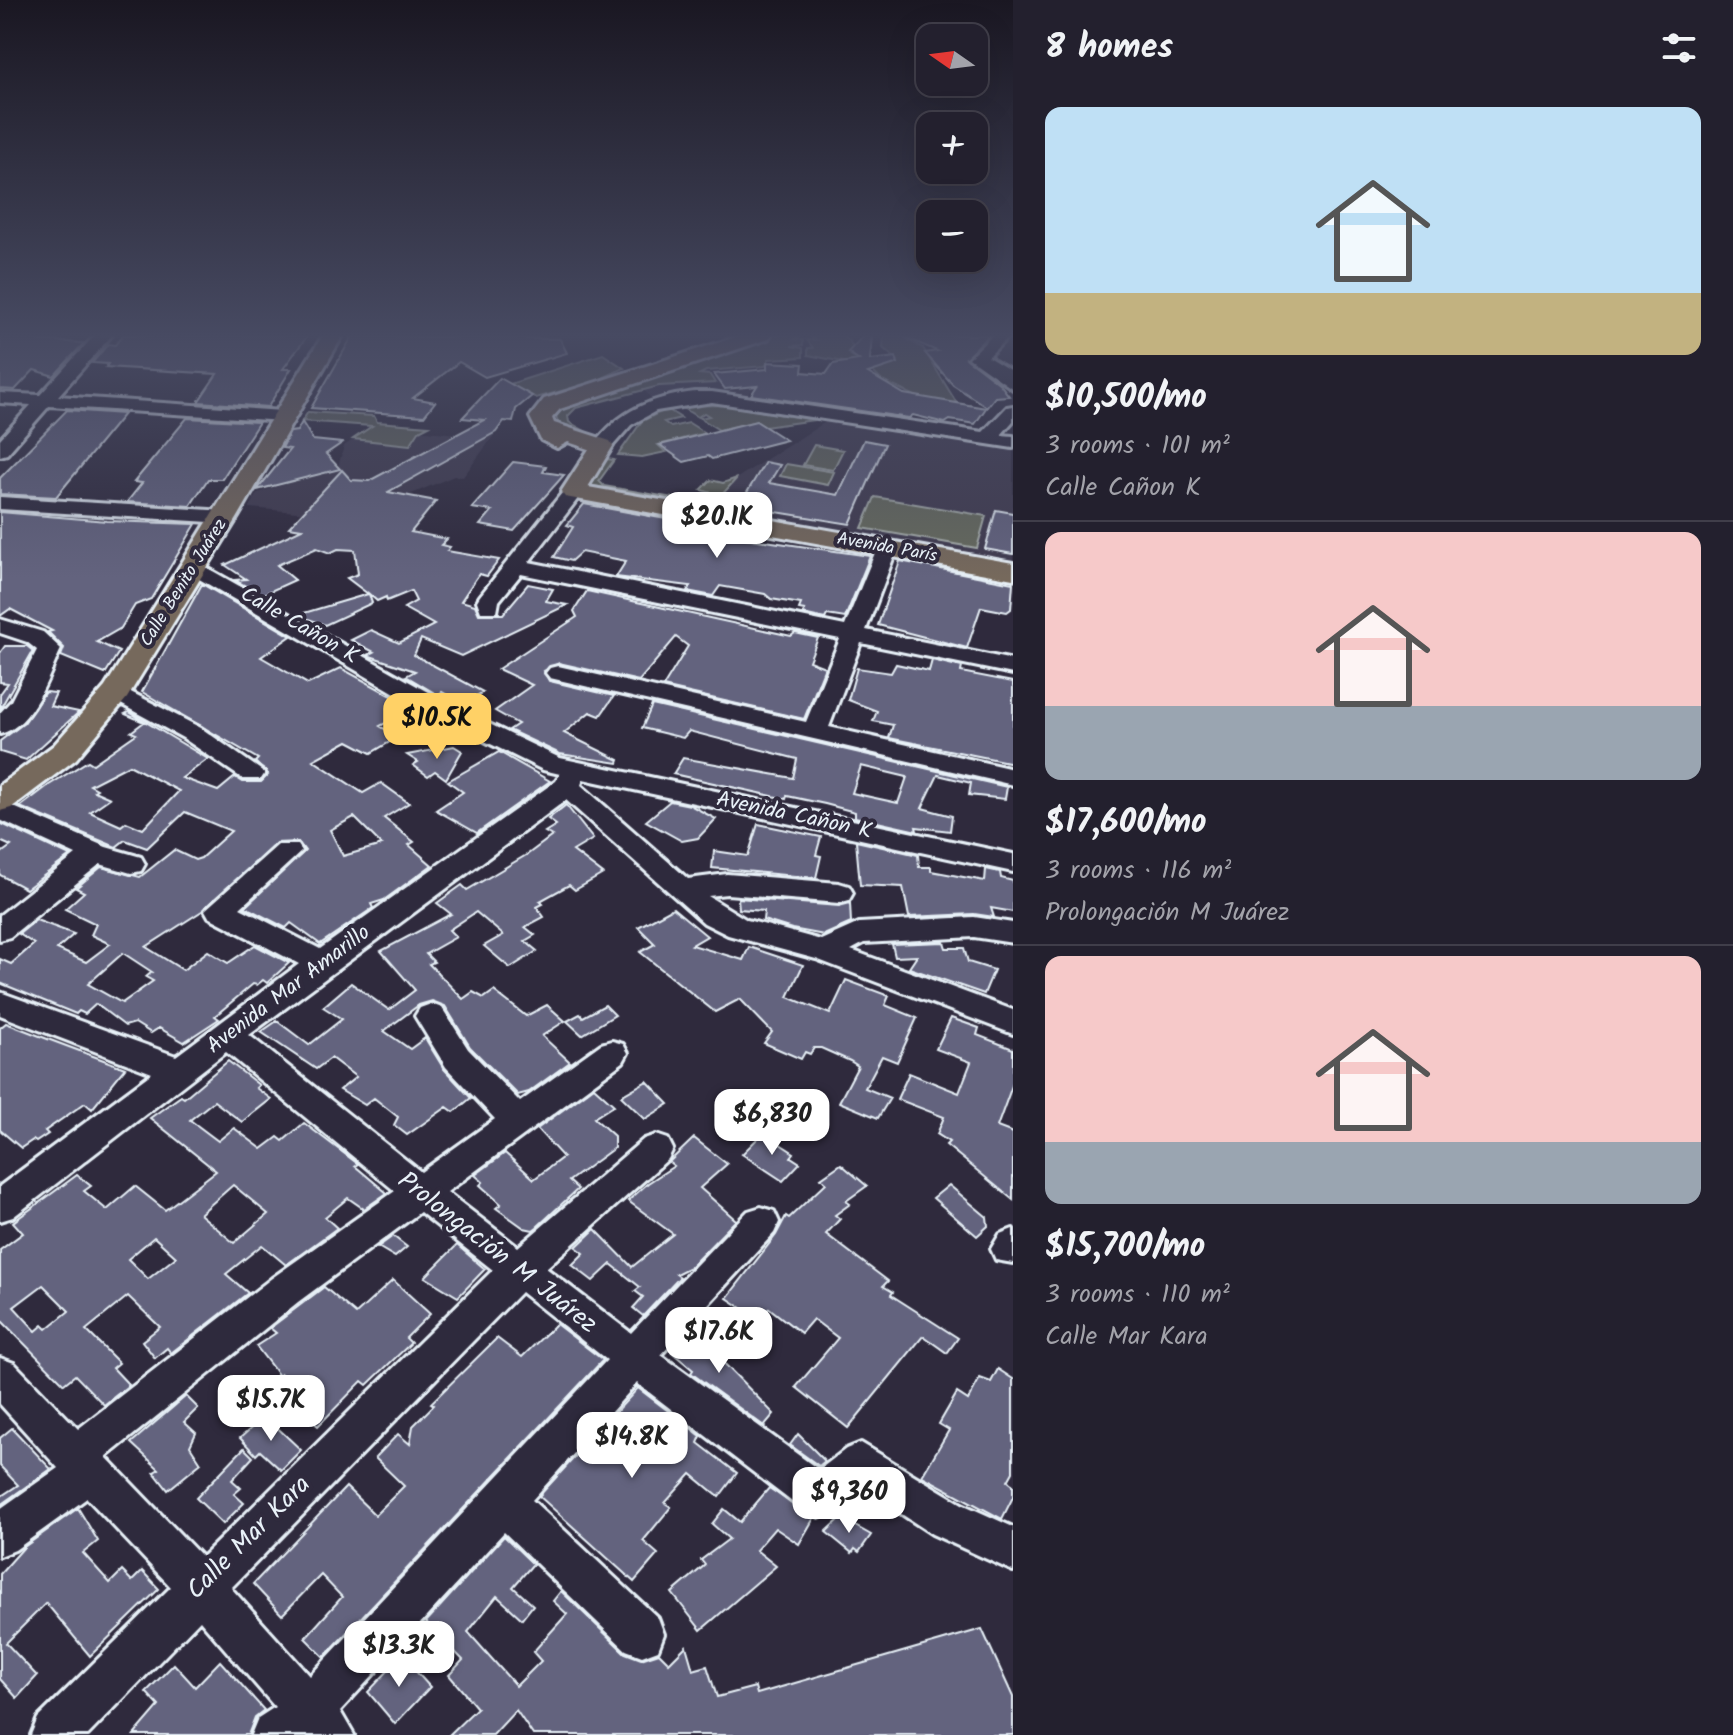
<!DOCTYPE html>
<html lang="en">
<head>
<meta charset="utf-8">
<style>
	:root { --surface:#23202e; --page:#2f2d3a; --text:#f1f3f6; --muted:#a3a3aa; --line:#403e4a; --accent:#ffd166 }
	body { margin:0; font-family:Kalam,sans-serif; background:var(--page); color:var(--text); height:100vh; display:flex; flex-direction:column; font-size:30px; white-space:nowrap }
	* { box-sizing:border-box; margin:0 }
	p { font-size:26px; color:var(--muted) }
	.icon { flex:none; width:44px; height:44px; fill:none; stroke:currentColor; stroke-width:2; stroke-linecap:round; stroke-linejoin:round }
	.map { position:relative; flex:1; overflow:hidden }
	.sheet { display:flex; flex-direction:column; background:var(--surface); width:720px }
	.sheet>* { flex:none }
	.needle { width:52px; rotate:284deg }
	.buttons { position:absolute; left:916px; top:24px; display:grid; gap:16px }
	.buttons a { display:grid; place-items:center; width:72px; height:72px; border-radius:16px; background:var(--surface); box-shadow:0 8px 32px #0002,0 0 0 2px var(--line); font-size:40px }
	.price { position:absolute; translate:-50% -68px; padding:0 18px; border-radius:16px; background:#fff; color:#222; font-size:26px; line-height:52px; filter:drop-shadow(0 2px 4px #0008) }
	.price::after { content:''; position:absolute; left:50%; top:48px; width:24px; height:18px; margin-left:-12px; background:inherit; clip-path:polygon(0 0,100% 0,50% 100%) }
	.price.active { background:var(--accent); color:#111 }
	ul { padding:0; list-style:none }
	li { display:grid; align-content:center; gap:16px; height:424px; padding:0 32px }
	li+li { border-top:2px solid var(--line) }
	li span { display:grid; place-items:center; height:248px; border-radius:16px; color:#555 }
	li>.icon { margin-inline-start:auto }
	span .icon { width:144px; height:144px; fill:#fffc; stroke-width:1 }
	li b { font-size:34px }
	h2 { display:flex; justify-content:space-between; align-items:center; height:96px; padding:0 32px; font-size:34px }
	main { display:flex; flex:1; min-height:0 }
	.map>svg:first-child { display:block }
</style>
</head>
<body>
<main>
<div class="map">
<svg width="1013" height="1735" viewBox="0 0 1013 1735">
	<rect width="100%" height="100%" fill="#2f2a3d"/>
	<filter id="ink" filterUnits="userSpaceOnUse"><feTurbulence type="fractalNoise" baseFrequency=".0125" numOctaves="2"/><feDisplacementMap in="SourceGraphic" scale="16" xChannelSelector="R" yChannelSelector="G"/><feConvolveMatrix kernelMatrix="1 2 1 2 8 2 1 2 1" color-interpolation-filters="sRGB"/></filter>
	<g filter="url(#ink)">
		<g fill="#3f3b50">
			<path d="M751,369L760,381L747,396L696,392L651,398L644,390L706,371Z"/>
			<path d="M827,421L1013,450V561L711,507L737,478Z"/>
			<path d="M373,426L458,434L498,430L463,477L454,476L357,517L249,508L257,493L338,467L344,446Z"/>
		</g>
		<g fill="#666b5d" stroke="#a7aeaa" stroke-width="2">
			<path d="M769,335H803L794,339L803,340V345L791,346L803,348V357L769,359L765,366L706,371L700,374L710,375L715,383L659,386L576,408L568,416L569,422L594,436L558,422L556,416L561,407Z"/>
			<path d="M807,335H843L853,346L849,354L865,365L897,360L883,348L884,335H910L906,339L923,348L961,410L922,399L882,381L868,367L808,355V348H813L807,340H816Z"/>
			<path d="M603,354L624,368L594,382L536,398L510,384Z"/>
			<path d="M723,405L814,420L765,427L756,421L719,430L700,418L709,416L704,413L698,417L679,406Z"/>
			<path d="M667,409L681,418L664,422L671,427L689,423L705,433L658,445L666,452L642,457L618,455L642,421Z"/>
			<path d="M308,412L374,416L377,422L429,426L419,431L410,445L353,439L372,426L302,421Z"/>
			<path d="M814,445L843,450L833,470L803,465Z"/>
			<path d="M607,459L614,460L599,481L604,486L708,504L716,494L701,490L711,480L723,483L737,478L711,507L588,485Z"/>
			<path d="M786,464L834,472L828,485L780,476Z"/>
			<path d="M875,497L986,516L977,548L862,528Z"/>
		</g>
		<g fill="#64647e" stroke="#e8f1f8" stroke-width="2" fill-rule="evenodd">
			<path d="M0,335H49L37,340L84,343L54,376L34,370L15,390L0,389Z"/>
			<path d="M123,335H308L283,369H291L268,407L198,402L217,374L106,367L108,364L92,363L108,344L115,345Z"/>
			<path d="M353,335L560,339L567,353L485,377L459,362L413,398L435,402L424,416L311,408Z"/>
			<path d="M864,335H872L870,360L896,357L898,363L868,373L904,394L986,408L975,424L950,420L945,423L913,415L909,418L751,395L757,386L725,389L714,374L767,369V362L803,364L802,372L826,374L833,364L859,360L848,352Z"/>
			<path d="M900,335H989L966,358L1000,384L1009,396L995,397L987,407L953,385L925,353L937,351Z"/>
			<path d="M500,378L532,396L516,409L513,422L504,421L496,432L388,492L436,501L411,532L447,539L441,545L450,547L447,551L499,560L487,576L479,574L461,601L475,605L479,614H503L528,584L553,589L546,601L567,605L461,656L421,639L414,655L483,692L463,704L442,692L438,695L406,676L415,671L370,656L368,655L374,652L351,640L371,630L399,643L434,625L404,608L416,601L411,591L387,601L386,597L377,601L369,594L372,603L325,625L297,615L368,594L347,578L358,574L355,550L338,549L330,553L317,548L277,565L295,580L262,595L235,580L246,579L225,565L302,529L289,527L342,470L351,480L369,481L484,420L462,418Z"/>
			<path d="M67,410L124,414L56,497L0,494V478Z"/>
			<path d="M187,418L259,422L222,479H208L190,506L127,502L142,483L134,482Z"/>
			<path d="M756,421L786,440L712,459L708,456L684,462L660,445Z"/>
			<path d="M302,422L313,440L342,443L326,454L340,469L257,490L290,449L282,448L290,432L297,431Z"/>
			<path d="M864,440L885,444L850,524L739,506L765,462L780,465L769,483L838,495Z"/>
			<path d="M513,462L546,466L543,472L564,475L514,531L480,525L492,511L472,508Z"/>
			<path d="M584,504L726,530L723,535L870,556L845,618L827,615L825,619L803,614L805,610L799,609L801,604L771,599L765,594L720,586L713,596L687,591L690,586L616,577L626,561L581,552L571,561L554,557L573,527L567,525Z"/>
			<path d="M996,510L1013,513V554L985,549Z"/>
			<path d="M0,512L107,521L196,524L151,599L135,605L121,628L97,642L119,652L105,674L61,656L64,648L48,632L52,631L10,609L0,616Z"/>
			<path d="M900,561L1013,583L1011,609L1007,612L981,607L967,648L878,625Z"/>
			<path d="M202,584L291,636L261,657L308,684L341,668L414,708L380,726L398,737L371,753L348,741L313,760L363,793L381,783L409,803L384,818L414,842L409,845L432,865L384,900L371,904L373,908L320,944L291,923L286,928L245,907L305,851L298,842L276,843L202,911L146,947L183,970L208,951L228,963L255,945L289,963L267,983L263,980L257,985L253,984L215,1016L219,1019L184,1042L159,1028L151,1033L135,1023L125,1026L96,1004L85,1014L79,1011L76,1014L0,983V959L11,964L34,944L19,934L36,920L74,934L57,949L86,962L110,944L91,935L96,924L65,909L84,892L76,888L101,867L140,877L174,850L195,860L201,858L231,831L185,812L147,848L125,840L116,847L20,807L49,785L88,761L93,764L136,734L131,732L144,722L125,714L129,712L208,759L182,778L218,791L235,777L243,782H261L268,775L255,762L258,759L142,692ZM129,765L179,791L143,829L126,822L121,826L90,812L110,798L94,791L97,789L90,785ZM354,817L382,845L343,856L330,830ZM123,953L152,972L146,977L153,981L122,1003L88,984Z"/>
			<path d="M587,591L791,636L795,633L818,638L809,661L825,667L804,719L663,687L688,646L676,637L639,681L559,663L544,671L549,681L614,696L600,716L590,712L564,733L619,760L618,763L560,754L509,730L518,724L495,711L532,685L498,669L577,617L574,611Z"/>
			<path d="M5,646H27L33,651L0,709V694L8,683L0,682V653Z"/>
			<path d="M932,660L962,667L961,672L1013,682V763L889,738L893,725L873,721L877,711L848,700L857,668L891,673L896,664L929,671Z"/>
			<path d="M45,692L56,693L50,706L79,712L26,760L0,752V741L24,723Z"/>
			<path d="M652,705L1007,787L1005,799L969,795L971,783L938,775L922,808L952,816L950,831L916,827L917,831L855,817V812L825,804L787,796L786,799L673,774L683,758L793,778L797,759L689,731L683,738L642,728ZM861,766L907,777L898,803L852,793Z"/>
			<path d="M454,746L462,751L446,779L435,771L428,776L413,765L418,762L407,755Z"/>
			<path d="M499,752L550,781L477,833L436,810L463,792L448,781Z"/>
			<path d="M670,801L690,805L716,819L698,838L682,841L646,821Z"/>
			<path d="M566,805L593,839L573,851L603,874L575,890L569,885L540,901L543,904L537,907L544,917L525,927L535,935L525,941L537,951L510,968L484,946L503,935L476,912L449,930L456,937L426,954L434,962L429,964L463,999L473,992L484,998L494,991L526,1016L547,1005L565,1021L542,1036L570,1062L529,1092L518,1095L470,1047L445,1006L432,1001L419,1005L384,1031L410,1049L425,1038L444,1069L471,1098L454,1112L447,1107L407,1135L394,1125L398,1117L374,1098L365,1105L340,1090L356,1077L331,1058L316,1069L261,1032L277,1021L309,1045L342,1019L323,1007L351,983L389,1010L415,990L381,951L451,914L437,903L462,885L467,890L528,854L552,836L545,832L556,825L548,819Z"/>
			<path d="M0,823L70,856L26,889L0,875V854L11,846L0,841Z"/>
			<path d="M758,824L821,837L816,855L821,856L816,878L712,868L714,851L748,856Z"/>
			<path d="M856,841L918,855L919,867H931V871L985,881L986,869L1000,872L1001,878L1013,881V912L991,908L994,917L974,914L909,917L903,887L860,885Z"/>
			<path d="M738,898L839,906L850,903L851,923L824,935L792,929L763,920L764,911L739,909Z"/>
			<path d="M673,908L707,936L692,945L743,960L749,947L803,965L788,997L830,1014L846,980L889,996L885,1005L917,1018L897,1062L882,1056L865,1088L890,1098L878,1118L839,1102L858,1066L850,1061L821,1048H814L810,1054L805,1052L801,1059L764,1043L772,1032L740,999L715,1012L640,952L655,944L638,927Z"/>
			<path d="M944,942L946,948H964L968,962L994,970L984,994L909,968L917,956L895,957L892,944Z"/>
			<path d="M605,1005L615,1015L582,1035L567,1021L580,1014L583,1017Z"/>
			<path d="M951,1018L979,1028L977,1035L1013,1049V1083L997,1127L1013,1133V1200L946,1145L949,1142L937,1134L944,1117L897,1099L909,1073L959,1093L971,1062L936,1049Z"/>
			<path d="M6,1023L45,1038L125,1068L92,1109L85,1103L45,1131L48,1134L36,1142L33,1140L21,1148L0,1130V1028Z"/>
			<path d="M228,1061L259,1085L256,1088L271,1099L242,1122L214,1101L190,1120L218,1141L234,1128L262,1149L278,1137L283,1141L304,1123L358,1164L355,1166L387,1193L364,1209L348,1198L325,1217L337,1228L286,1265L262,1245L226,1274L248,1293L171,1353L167,1348L155,1358L142,1341L160,1327L128,1296L86,1330L119,1363L113,1368L129,1385L104,1405L75,1375L64,1384L0,1319V1250L23,1233L13,1222L77,1175L91,1186L84,1191L107,1210L135,1186L165,1210L216,1171L150,1118L181,1096L184,1098ZM233,1185L268,1214L234,1243L200,1214ZM154,1237L176,1257L148,1279L128,1259ZM43,1285L69,1311L47,1329L43,1325L36,1331L14,1307Z"/>
			<path d="M647,1081L669,1104L645,1119L621,1096Z"/>
			<path d="M594,1087L614,1105L594,1118L614,1136V1148L569,1181L578,1189L537,1227L533,1230L524,1228L496,1208L501,1204L480,1185L483,1182L475,1175L505,1153L534,1179L563,1157L537,1129Z"/>
			<path d="M764,1102L792,1123L775,1138L746,1117Z"/>
			<path d="M763,1133L794,1153L791,1157L800,1163L783,1181L742,1154Z"/>
			<path d="M694,1138L727,1164L700,1188L736,1220L690,1267L676,1274L680,1277L643,1316L633,1308L643,1297L635,1291L640,1287L611,1264L593,1281L572,1265L584,1253L576,1247L595,1229L632,1267L673,1234L628,1201L648,1183L674,1166L669,1162Z"/>
			<path d="M841,1164L867,1186L846,1201L850,1204L835,1215L840,1219L826,1234L888,1281L883,1286L893,1292L891,1295L958,1338L947,1353L923,1336L848,1428L796,1387L838,1338L813,1319L801,1333L769,1308L760,1320L727,1298L776,1235L786,1216L789,1218L826,1183L821,1178Z"/>
			<path d="M949,1185L987,1217L988,1226L977,1236L933,1198Z"/>
			<path d="M393,1236L407,1247L395,1257L378,1247Z"/>
			<path d="M457,1245L485,1269L458,1297L425,1277Z"/>
			<path d="M393,1280L430,1314L406,1338L411,1343L367,1385L362,1381L318,1426L284,1398L294,1389L281,1374L279,1376L256,1346L276,1333L270,1328L324,1287L356,1314Z"/>
			<path d="M556,1324L603,1360L324,1657L305,1638L342,1597L321,1575L282,1615L253,1584L346,1487L375,1515L404,1486L375,1458L398,1434L410,1444L413,1426L434,1405L431,1403L497,1338L522,1357Z"/>
			<path d="M691,1327L710,1342L707,1346L774,1414L764,1426L691,1373L693,1370L669,1350Z"/>
			<path d="M998,1369L1013,1379V1472L1008,1481L1013,1485V1497L1002,1519L922,1476L949,1430L939,1424L957,1393L968,1400L980,1378L991,1382Z"/>
			<path d="M638,1388L701,1436L698,1443L737,1473L719,1497L691,1474L665,1503L671,1507L643,1541L658,1554L634,1582L539,1496Z"/>
			<path d="M186,1396L198,1408L184,1422L196,1433L190,1446L201,1463L168,1490L154,1472L159,1469L131,1443Z"/>
			<path d="M265,1416L301,1450L281,1470L260,1451L256,1455L240,1438Z"/>
			<path d="M12,1428L51,1469L0,1505V1497L18,1485L0,1466V1438Z"/>
			<path d="M798,1434L825,1461L819,1466L790,1445Z"/>
			<path d="M244,1448L253,1457L232,1480L241,1488L234,1494L244,1503L223,1524L196,1498Z"/>
			<path d="M769,1488L814,1518L799,1544L775,1528L756,1550L776,1566L701,1630L672,1593L705,1565L701,1560L729,1539L712,1524L724,1509L740,1522Z"/>
			<path d="M78,1508L98,1541L83,1553L110,1583L122,1571L132,1581L142,1571L159,1589L90,1656L46,1603L6,1643L37,1676L17,1698L0,1679V1574L24,1547Z"/>
			<path d="M841,1518L871,1535L859,1552L855,1549L852,1553L826,1532Z"/>
			<path d="M504,1536L533,1564L513,1587L533,1605L522,1619L497,1596L468,1632L516,1686L541,1661L533,1652L567,1614L553,1601L561,1591L625,1653L641,1659L659,1653L669,1663L686,1646L693,1670L707,1666L717,1697L755,1687L757,1694L982,1629L1013,1697V1735H533L516,1710L493,1735H449L477,1708L449,1675L463,1660L426,1622Z"/>
			<path d="M406,1652L416,1663L412,1667L430,1687L395,1724L368,1692Z"/>
			<path d="M220,1661L264,1710L255,1717L248,1735H134L159,1706L146,1692L174,1664L195,1687Z"/>
		</g>
		<g fill="none" stroke-linecap="round" stroke-linejoin="round">
			<defs>
				<g id="minor">
					<path d="M95,335H112L58,396L283,411L292,416L283,421L49,406L7,454L0,456V439L31,405L0,403V393L40,395Z"/>
					<path d="M993,335H1010L988,357L1013,372V389L969,358Z"/>
					<path d="M695,392H712L983,432L1007,407L1013,406V421L1001,435L1013,436V448L712,402L656,411L631,425L609,450L602,452L593,446C619,410 652,397 695,392Z"/>
					<path d="M573,486L583,492L529,562L845,626L877,548L887,542L894,544L897,548L866,630L1013,660V674L861,643L829,727L1013,769V785L550,678L546,673L550,668L558,666L806,722L840,639L521,574L499,601L497,612H481L477,601L480,596L566,488Z"/>
					<path d="M0,497L226,511L236,517L226,523L0,509Z"/>
					<path d="M195,561L456,708L560,758L1013,854V872L583,779L581,785L688,879L727,874L839,883L849,886L853,893L849,900L839,903L727,894L708,896L747,920L821,940L859,923L974,917L1013,923V943L974,937L864,943L851,950L1013,1010V1034L816,959L728,935L704,923L566,800L249,1035L421,1172L495,1119L446,1067L415,1016L420,1008L431,1004L442,1008L468,1049L520,1102L601,1044L612,1041L623,1044L628,1053L623,1062L447,1192L518,1247L644,1139L656,1135L668,1139L673,1149L668,1159L546,1268L631,1333L748,1211L761,1207L774,1211L779,1222L774,1233L661,1355L819,1470L846,1449L861,1443L962,1504L1013,1527V1571L932,1534L862,1488L834,1511L819,1517L804,1511L637,1383L532,1500L658,1618L664,1634L658,1650L642,1656L626,1650L504,1532L340,1711L354,1735H251L258,1718L275,1707L200,1620L88,1735H31L38,1718L171,1587L87,1498L15,1550L0,1556V1509L58,1468L0,1404V1358L14,1363L78,1429L272,1278L395,1191L226,1052L13,1217L0,1221V1186L152,1073L0,1015V992L176,1056L299,964L209,917L205,910L278,845H298L302,851L240,908L320,949L556,781L560,774L543,770L438,718L187,572L184,567ZM420,1212L493,1270L202,1557L106,1457L298,1302ZM521,1292L607,1360L310,1676L231,1588Z"/>
					<path d="M0,619L43,632L61,649C48,676 33,726 0,734V713L11,701L37,650L27,642L0,633Z"/>
					<path d="M117,685L201,728L265,773L261,779H243L183,738L108,697L105,692L108,687Z"/>
					<path d="M0,801L106,847L141,857L145,864L141,871L131,873L100,864L10,937L0,940V915L76,855L0,820Z"/>
					<path d="M1013,1229V1263L996,1260L991,1249L1000,1234Z"/>
				</g>
				<g id="major">
					<path d="M323,335H343L238,517L127,698L76,759L11,808L0,811V785L54,745L105,687Z"/>
					<path d="M742,335H771L768,339L560,409L552,418L554,423L610,441L613,446L588,487L1013,563V579L565,497L561,492L589,449L568,442L557,448L541,440L530,417L544,399Z"/>
				</g>
			</defs>
			<use href="#minor" stroke="#e8f1f8" stroke-width="6"/>
			<use href="#major" stroke="#e8f1f8" stroke-width="6"/>
			<use href="#minor" fill="#2f2a3d" fill-rule="evenodd"/>
			<use href="#major" fill="#76695c" fill-rule="evenodd"/>
		</g>
	</g>
	<linearGradient id="sky" x2="0" y2="1"><stop stop-color="#1a1722"/><stop offset="0.58" stop-color="#474a62"/><stop offset="1" stop-color="#474a62" stop-opacity="0"/></linearGradient>
	<rect width="1013" height="578" fill="url(#sky)"/>
	<g text-anchor="middle" dominant-baseline="central" stroke-width="8" stroke-linejoin="round" paint-order="stroke">
		<g font-size="18" fill="#e8f1f8" stroke="#2f2a3d">
			<text transform="translate(887 548) rotate(10)">Avenida París</text>
			<text transform="translate(184 583) rotate(-58)">Calle Benito Juárez</text>
		</g>
		<g font-size="22" fill="#e8f1f8" stroke="#2f2a3d">
			<text transform="translate(299 626) rotate(30)">Calle Cañon K</text>
			<text transform="translate(794 816) rotate(12)">Avenida Cañon K</text>
			<text transform="translate(289 990) rotate(-37)">Avenida Mar Amarillo</text>
		</g>
		<g font-size="26" fill="#e8f1f8" stroke="#2f2a3d">
			<text transform="translate(497 1253) rotate(38)">Prolongación M Juárez</text>
			<text transform="translate(249 1538) rotate(-45)">Calle Mar Kara</text>
		</g>
	</g>
</svg>
<div class="buttons">
<a><svg class="needle" viewBox="-14 -14 28 28"><path d="M0-13l5 13h-10z" fill="#e53935"/><path d="M0 13l5-13h-10z" fill="#a3a3aa"/></svg></a>
<a>+</a>
<a>−</a>
</div>
<b class="price" style="left:717px;top:560px">$20.1K</b>
<b class="price active" style="left:437px;top:761px">$10.5K</b>
<b class="price" style="left:772px;top:1157px">$6,830</b>
<b class="price" style="left:719px;top:1375px">$17.6K</b>
<b class="price" style="left:271px;top:1443px">$15.7K</b>
<b class="price" style="left:632px;top:1480px">$14.8K</b>
<b class="price" style="left:849px;top:1535px">$9,360</b>
<b class="price" style="left:399px;top:1689px">$13.3K</b>
</div>
<section class="sheet">
<h2>8 homes<svg class="icon" aria-label="filters" viewBox="0 0 24 24"><path d="M4 7h16M4 17h16"/><circle cx="9" cy="7" r="2"/><circle cx="15" cy="17" r="2"/></svg></h2>
<ul>
<li><span style="background:linear-gradient(#bfe0f5 75%,#c2b280 0)"><svg class="icon" aria-label="home" viewBox="0 0 24 24"><path d="M3 11l9-7 9 7M6 9v11h12V9"/></svg></span><div><b>$10,500/mo</b><p>3 rooms · 101 m²</p><p>Calle Cañon K</p></div></li>
<li><span style="background:linear-gradient(#f6c9c9 70%,#9aa5b1 0)"><svg class="icon" aria-label="home" viewBox="0 0 24 24"><path d="M3 11l9-7 9 7M6 9v11h12V9"/></svg></span><div><b>$17,600/mo</b><p>3 rooms · 116 m²</p><p>Prolongación M Juárez</p></div></li>
<li><span style="background:linear-gradient(#f6c9c9 75%,#9aa5b1 0)"><svg class="icon" aria-label="home" viewBox="0 0 24 24"><path d="M3 11l9-7 9 7M6 9v11h12V9"/></svg></span><div><b>$15,700/mo</b><p>3 rooms · 110 m²</p><p>Calle Mar Kara</p></div></li>
</ul>
</section>
</main>
</body>
</html>
